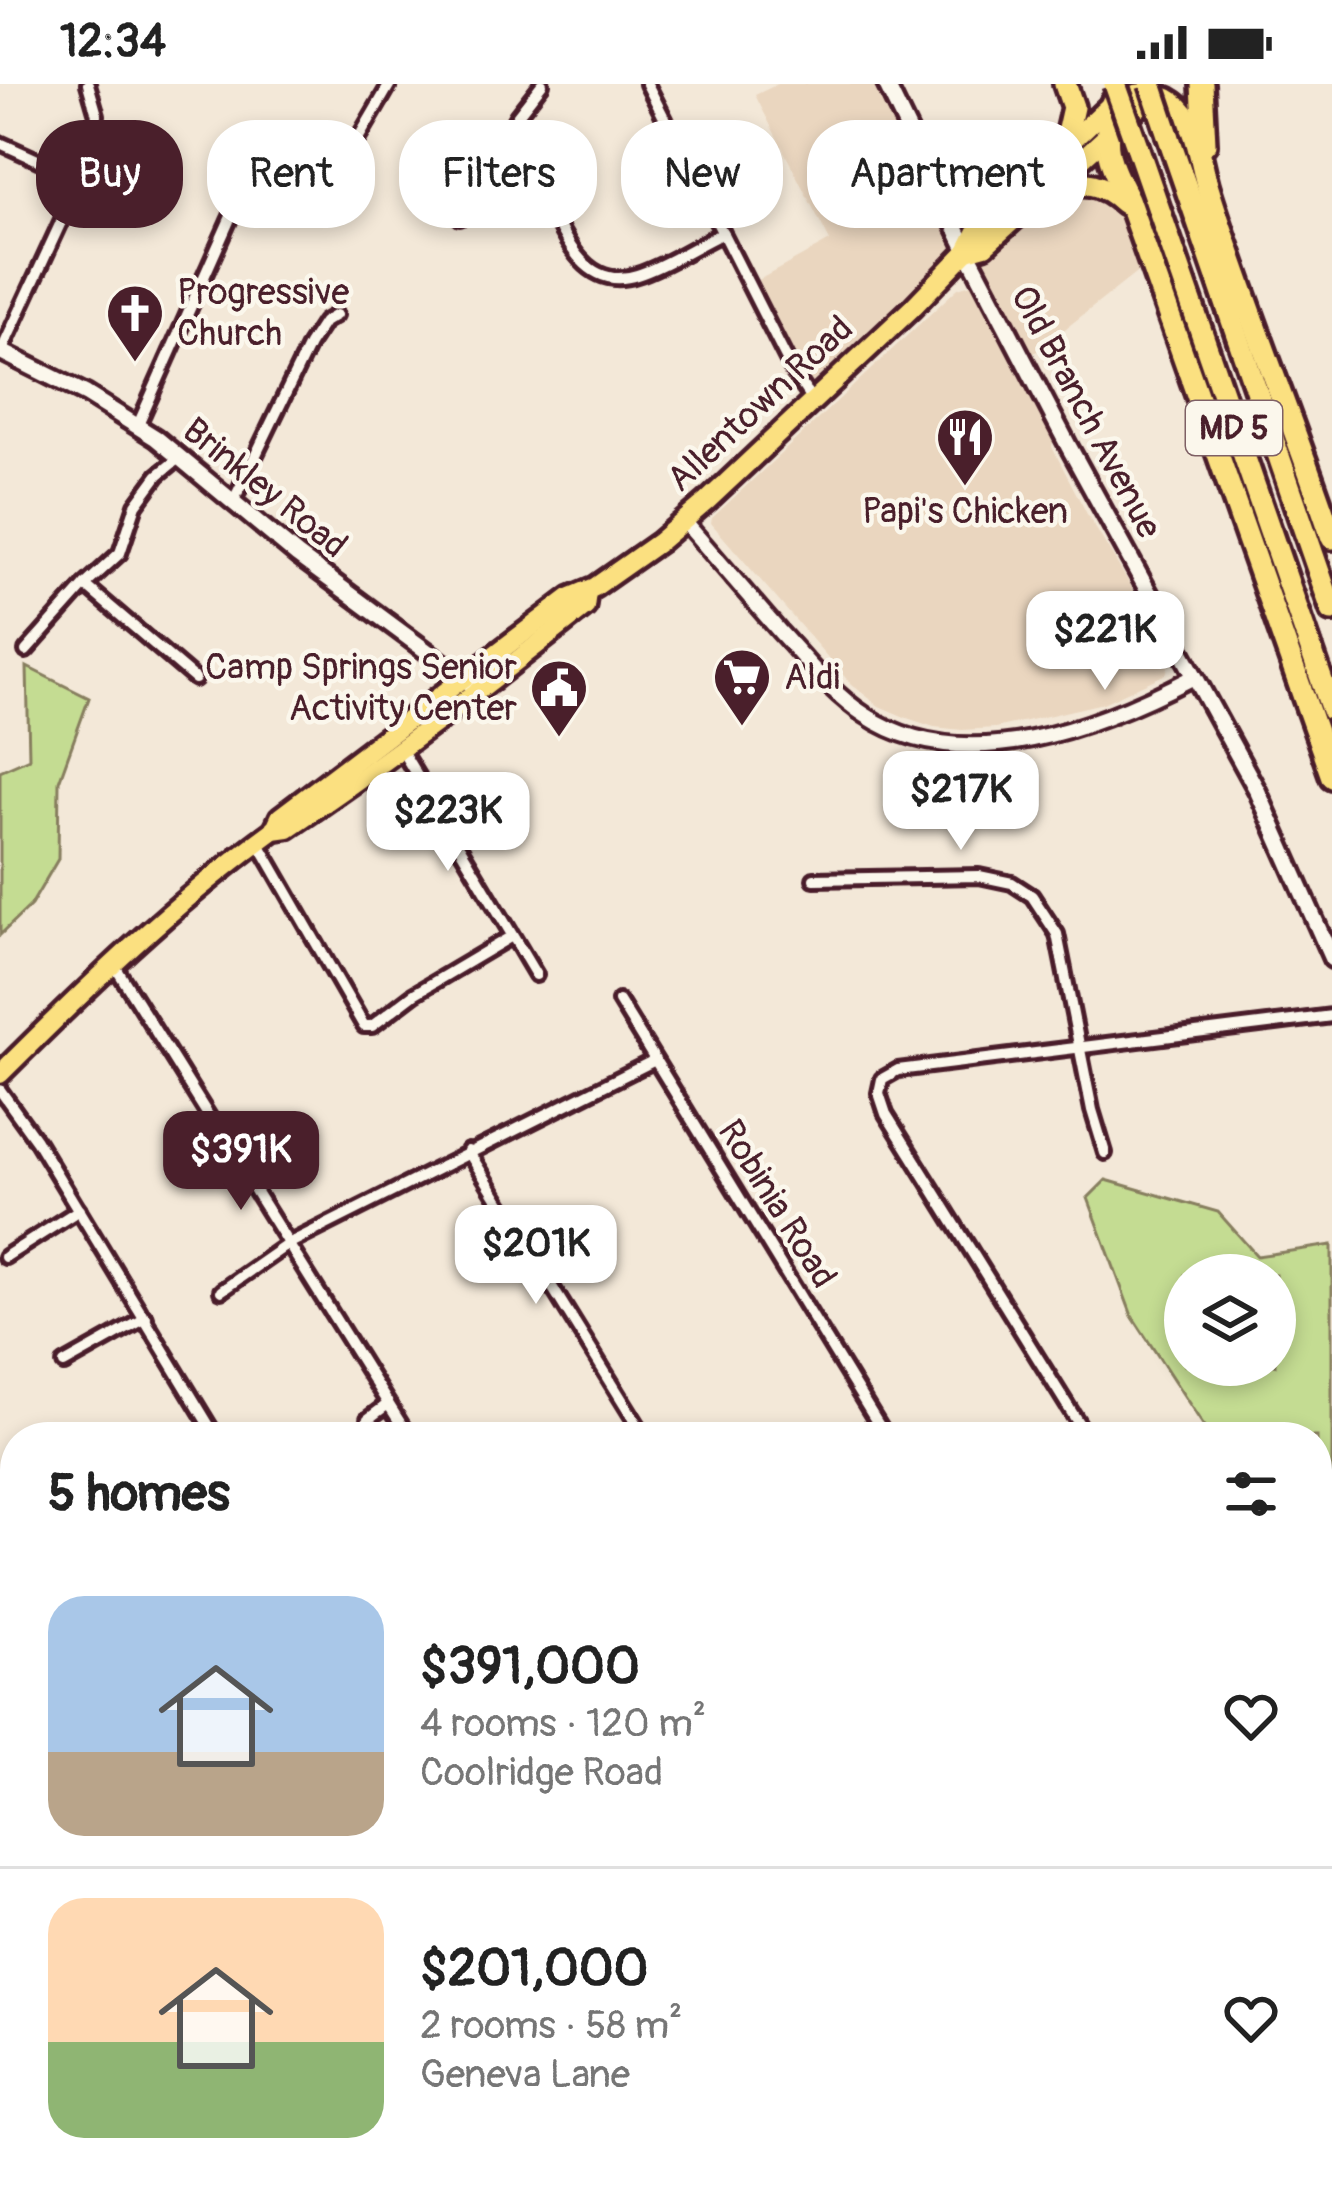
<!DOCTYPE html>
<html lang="en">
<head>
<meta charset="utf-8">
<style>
	:root { --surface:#fff; --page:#f2f2f2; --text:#222; --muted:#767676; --line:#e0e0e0; --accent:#4a1f2b }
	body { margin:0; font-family:Pangolin,sans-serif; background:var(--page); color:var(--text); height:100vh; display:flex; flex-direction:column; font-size:45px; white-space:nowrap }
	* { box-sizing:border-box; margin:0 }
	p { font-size:39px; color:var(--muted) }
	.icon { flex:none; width:66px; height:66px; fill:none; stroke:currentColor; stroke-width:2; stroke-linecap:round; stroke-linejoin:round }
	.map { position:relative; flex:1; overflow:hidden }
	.drawer { position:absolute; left:0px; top:1338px; width:1332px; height:771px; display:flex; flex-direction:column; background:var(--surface); border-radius:48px 48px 0 0; box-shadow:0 6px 18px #0003 }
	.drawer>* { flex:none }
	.guide { position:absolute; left:36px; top:36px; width:1260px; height:108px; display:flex; gap:24px }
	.controls { position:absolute; left:1164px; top:1170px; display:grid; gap:24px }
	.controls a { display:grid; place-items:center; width:132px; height:132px; border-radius:50%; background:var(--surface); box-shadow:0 6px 18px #0003; font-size:60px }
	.price { position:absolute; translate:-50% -102px; padding:0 27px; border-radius:24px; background:#fff; color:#222; font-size:39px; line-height:78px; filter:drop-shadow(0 3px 6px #0008) }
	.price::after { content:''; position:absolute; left:50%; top:72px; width:36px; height:27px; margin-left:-18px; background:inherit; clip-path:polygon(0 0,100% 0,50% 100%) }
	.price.current { background:var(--accent); color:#fff }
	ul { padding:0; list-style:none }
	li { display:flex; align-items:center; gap:36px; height:300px; padding:0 48px }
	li+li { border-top:3px solid var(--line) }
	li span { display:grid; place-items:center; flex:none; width:336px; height:240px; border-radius:36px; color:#555 }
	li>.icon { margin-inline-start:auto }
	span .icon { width:144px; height:144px; fill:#fffc; stroke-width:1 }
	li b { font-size:51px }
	h2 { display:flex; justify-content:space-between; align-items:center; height:144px; padding:0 48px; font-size:51px }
	.tag { padding:0 42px; border-radius:48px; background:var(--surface); box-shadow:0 6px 18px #0003; font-size:42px; line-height:108px }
	.tag.current { background:var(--accent); color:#fff }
	.status { display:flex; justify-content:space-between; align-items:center; height:84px; padding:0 60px; background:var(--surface); direction:ltr }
	.status svg { height:33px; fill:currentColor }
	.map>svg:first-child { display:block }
</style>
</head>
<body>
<div class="status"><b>12:34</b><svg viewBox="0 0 49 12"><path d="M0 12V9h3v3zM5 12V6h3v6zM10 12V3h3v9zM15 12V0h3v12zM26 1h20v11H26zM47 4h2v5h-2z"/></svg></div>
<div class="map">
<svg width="1332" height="2107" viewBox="0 0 1332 2107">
	<rect width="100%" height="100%" fill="#f3e8d8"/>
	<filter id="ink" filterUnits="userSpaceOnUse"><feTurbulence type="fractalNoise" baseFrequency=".00833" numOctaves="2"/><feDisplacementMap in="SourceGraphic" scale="24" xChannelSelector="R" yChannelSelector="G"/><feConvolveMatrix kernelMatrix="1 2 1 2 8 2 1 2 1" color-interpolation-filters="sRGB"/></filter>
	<g filter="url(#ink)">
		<g fill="#ead6bf">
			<path d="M778,0H878L959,164L816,304L803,301L753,199L830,157L755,11Z"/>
			<path d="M1097,113L1107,116L1118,126L1144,183L1028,274L980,173L1048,114Z"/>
			<path d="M971,200L997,239L1054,349L1052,363L1087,430L1151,535L1170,577L1166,590L1103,619L995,644L962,646L934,643L907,634L879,622L851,600L711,439L712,434L958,204Z"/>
		</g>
		<g fill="#c4dc92" stroke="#877e5e" stroke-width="3" fill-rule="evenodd">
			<path d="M27,583L89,614L59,697L58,775L31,821L0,851V687L29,674Z"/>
			<path d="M1106,1096L1218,1128L1257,1172L1332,1161V1433L1317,1460V1353H1211L1132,1232L1088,1114ZM1185,1191H1275V1281H1185Z"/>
			<path d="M1317,1896L1332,1899V2044L1317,2084Z"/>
			<path d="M690,2094H1313L1309,2107H693Z"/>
		</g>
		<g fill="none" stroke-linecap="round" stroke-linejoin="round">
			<g stroke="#6a8995" stroke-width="3">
				<path d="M1317,1456L1332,1438"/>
				<path d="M1021,2107L1023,2094"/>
			</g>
			<defs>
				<g id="minor">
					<path d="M647,0L792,286L814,319"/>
					<path d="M507,51C551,88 561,216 637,191C666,182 695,162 723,149"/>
					<path d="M0,59L82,96"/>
					<path d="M348,72L390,0"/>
					<path d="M460,134L517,32L542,0"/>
					<path d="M1,268L91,73L97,31L88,0"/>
					<path d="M138,341L237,119"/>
					<path d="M233,418L309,261L324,238L336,231"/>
					<path d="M85,501L195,595"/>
					<path d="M26,567L85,501L120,469L136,421L158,391L180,373"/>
					<path d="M401,665L536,891"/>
					<path d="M258,758L364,942H372L414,910L512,852"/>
					<path d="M814,795L979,792L1012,799L1032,812L1057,850L1092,1026L1105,1069"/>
					<path d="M113,879L409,1353"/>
					<path d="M619,917L886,1353"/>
					<path d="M0,1006L36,1056L216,1353"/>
					<path d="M468,1067L645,1353"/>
					<path d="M5,1173L79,1126"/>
					<path d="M221,1207L288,1160L653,977"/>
					<path d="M64,1280L146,1234"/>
					<path d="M377,1353L368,1335L388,1320"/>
					<path d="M1087,1353L886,1030L879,1009L882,995L898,986L1332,932"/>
					<path d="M0,1437L15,1465"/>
					<path d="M1317,1627L1332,1605"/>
					<path d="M0,1754L15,1783"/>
					<path d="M238,2094L246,2107"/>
					<path d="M411,2094L418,2107"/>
					<path d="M584,2094L590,2107"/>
					<path d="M1274,2094L1312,2107"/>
					<path d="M198,2107L226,2094"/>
					<path d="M651,2107L656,2100"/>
					<path d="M1155,2107L1160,2094"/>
					<path d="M1266,2107L1270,2094"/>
				</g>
				<path id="tertiary" d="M684,437C716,474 748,511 780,548C807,577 831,609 865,631C964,697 1100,642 1194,593"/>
				<g id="secondary">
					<path d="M886,0L967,167L1069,363L1257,706L1332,875"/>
					<path d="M0,267L86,310L156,354L297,471L471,600"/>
				</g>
				<g id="primary">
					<path d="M967,167L985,162L1139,23"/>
					<path d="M274,746L280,733L571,513L595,503L659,458L707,417L912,224L967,167L977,147L1112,19"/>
					<path d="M0,990C87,903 174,819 274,746L288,744C391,675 488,600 585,523L587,508"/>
				</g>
				<g id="motorway">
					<path d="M1202,0L1205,60"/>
					<path d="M1168,51L1332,526"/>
					<path d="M1137,62L1332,626"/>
					<path d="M1064,63L1073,23L1065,0"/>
					<path d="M1048,105C1078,95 1101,97 1124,119"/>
					<path d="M1332,454C1293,337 1245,222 1208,104C1200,78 1198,36 1173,19C1153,5 1133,10 1112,19C1102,63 1108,76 1128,115L1332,693"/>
				</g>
			</defs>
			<use href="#minor" stroke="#4a1f2b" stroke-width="20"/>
			<use href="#tertiary" stroke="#4a1f2b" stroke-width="22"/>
			<use href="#secondary" stroke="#4a1f2b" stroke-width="24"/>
			<use href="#primary" stroke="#4a1f2b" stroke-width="27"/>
			<use href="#motorway" stroke="#4a1f2b" stroke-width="30"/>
			<use href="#minor" stroke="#fbf7ec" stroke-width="10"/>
			<use href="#tertiary" stroke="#fbf7ec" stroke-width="14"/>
			<use href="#secondary" stroke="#fbf7ec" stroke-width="15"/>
			<use href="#primary" stroke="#fbe080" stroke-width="18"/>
			<use href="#motorway" stroke="#fbe080" stroke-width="21"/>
			<defs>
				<g id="motorway-bridge">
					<path d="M1115,0L1137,62"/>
					<path d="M1151,0L1168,51"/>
				</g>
			</defs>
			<use href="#motorway-bridge" stroke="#4a1f2b" stroke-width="30" stroke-linecap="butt"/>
			<use href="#motorway-bridge" stroke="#fbe080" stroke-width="21"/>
		</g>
	</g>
	<defs>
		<symbol id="church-pin" viewBox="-11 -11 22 30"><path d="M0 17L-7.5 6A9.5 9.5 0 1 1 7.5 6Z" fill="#4a1f2b" stroke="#fbf7ec"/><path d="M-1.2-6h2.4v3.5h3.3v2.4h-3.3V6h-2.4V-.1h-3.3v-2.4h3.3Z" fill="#fff"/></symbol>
		<symbol id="restaurant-pin" viewBox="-11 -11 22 30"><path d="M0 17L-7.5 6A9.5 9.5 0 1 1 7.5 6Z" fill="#4a1f2b" stroke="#fbf7ec"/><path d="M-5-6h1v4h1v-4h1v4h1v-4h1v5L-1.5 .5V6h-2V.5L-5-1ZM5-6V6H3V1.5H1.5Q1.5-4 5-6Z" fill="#fff"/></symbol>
		<symbol id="supermarket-pin" viewBox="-11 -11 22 30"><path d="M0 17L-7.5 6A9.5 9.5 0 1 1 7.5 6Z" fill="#4a1f2b" stroke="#fbf7ec"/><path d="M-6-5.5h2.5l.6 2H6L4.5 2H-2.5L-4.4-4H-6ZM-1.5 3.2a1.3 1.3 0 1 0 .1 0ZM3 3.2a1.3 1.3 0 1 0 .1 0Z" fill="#fff"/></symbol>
		<symbol id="civic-pin" viewBox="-11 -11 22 30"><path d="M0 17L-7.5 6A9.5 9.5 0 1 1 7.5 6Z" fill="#4a1f2b" stroke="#fbf7ec"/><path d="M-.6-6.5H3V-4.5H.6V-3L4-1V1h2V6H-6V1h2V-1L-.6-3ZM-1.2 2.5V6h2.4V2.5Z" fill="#fff"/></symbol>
	</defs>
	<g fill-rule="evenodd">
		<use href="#church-pin" x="102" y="196" width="66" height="90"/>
		<use href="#restaurant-pin" x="932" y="320" width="66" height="90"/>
		<use href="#supermarket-pin" x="709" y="560" width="66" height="90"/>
		<use href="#civic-pin" x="526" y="571" width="66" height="90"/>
	</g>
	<g text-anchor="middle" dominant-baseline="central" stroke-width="9" stroke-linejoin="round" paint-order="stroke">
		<rect fill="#fbf7ec" stroke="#7f6065" stroke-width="3" x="1186" y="317" width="96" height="54" rx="9"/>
		<g font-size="33" font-weight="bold" fill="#4a1f2b">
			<text x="1234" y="344">MD 5</text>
		</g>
		<g font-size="36" fill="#4a1f2b" stroke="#fbf7ec" text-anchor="start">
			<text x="177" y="208">Progressive<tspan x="177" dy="41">Church</tspan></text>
			<text x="965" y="427" text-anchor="middle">Papi's Chicken</text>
			<text x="517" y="583" text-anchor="end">Camp Springs Senior<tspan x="517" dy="41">Activity Center</tspan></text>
			<text x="784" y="593">Aldi</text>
		</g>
		<g font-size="36" fill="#4a1f2b" stroke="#fbf7ec">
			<text transform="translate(760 320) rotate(-43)">Allentown Road</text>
			<text transform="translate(1086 328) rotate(62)">Old Branch Avenue</text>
			<text transform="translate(265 404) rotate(39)">Brinkley Road</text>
			<text transform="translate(777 1120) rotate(58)">Robinia Road</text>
		</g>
	</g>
</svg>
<div class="controls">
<a><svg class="icon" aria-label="layers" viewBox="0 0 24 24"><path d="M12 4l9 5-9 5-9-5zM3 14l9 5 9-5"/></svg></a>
</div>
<b class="price" style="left:1105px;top:609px">$221K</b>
<b class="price" style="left:961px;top:769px">$217K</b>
<b class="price" style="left:448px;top:790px">$223K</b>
<b class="price current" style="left:241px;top:1129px">$391K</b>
<b class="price" style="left:536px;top:1223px">$201K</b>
<div class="guide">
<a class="tag current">Buy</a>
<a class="tag">Rent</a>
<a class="tag">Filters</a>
<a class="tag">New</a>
<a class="tag">Apartment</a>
</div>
<section class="drawer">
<h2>5 homes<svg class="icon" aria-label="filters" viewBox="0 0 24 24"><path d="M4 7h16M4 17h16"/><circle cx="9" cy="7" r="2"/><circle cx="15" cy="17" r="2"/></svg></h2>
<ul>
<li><span style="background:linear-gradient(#a9c7e8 65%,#b9a48a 0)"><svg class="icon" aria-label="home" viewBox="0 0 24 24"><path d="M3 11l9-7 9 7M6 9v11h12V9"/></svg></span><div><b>$391,000</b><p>4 rooms · 120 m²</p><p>Coolridge Road</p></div><svg class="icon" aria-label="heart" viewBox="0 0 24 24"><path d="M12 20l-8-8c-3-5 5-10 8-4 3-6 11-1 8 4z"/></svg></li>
<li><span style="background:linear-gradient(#ffd9b3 60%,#8fb573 0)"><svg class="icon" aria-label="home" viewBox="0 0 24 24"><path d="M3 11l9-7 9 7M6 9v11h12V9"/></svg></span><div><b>$201,000</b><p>2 rooms · 58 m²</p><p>Geneva Lane</p></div><svg class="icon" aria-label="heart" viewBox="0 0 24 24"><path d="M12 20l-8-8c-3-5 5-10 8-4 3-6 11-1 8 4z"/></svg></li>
</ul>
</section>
</div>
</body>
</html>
